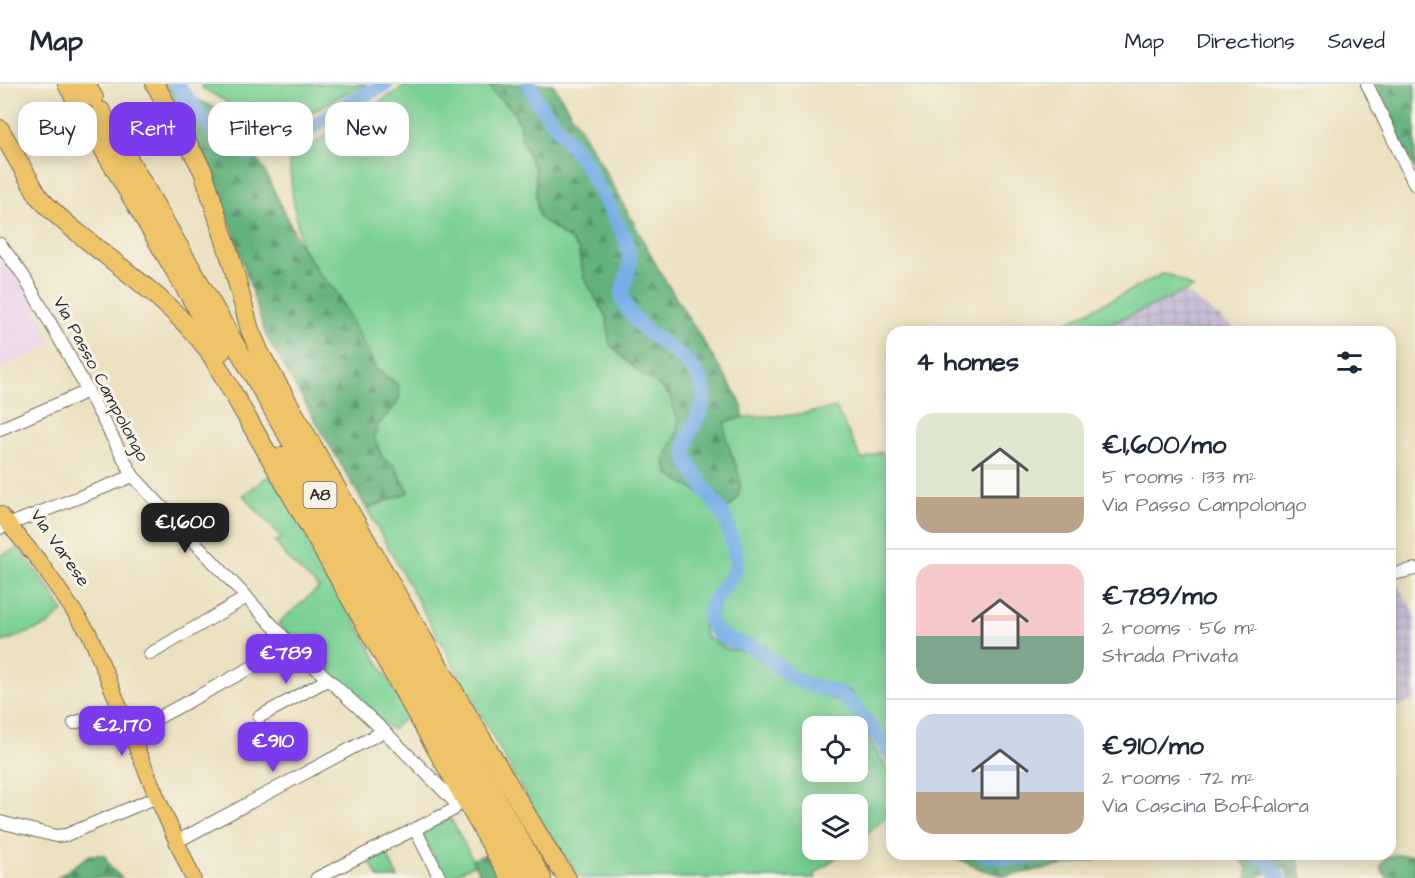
<!DOCTYPE html>
<html lang="en">
<head>
<meta charset="utf-8">
<style>
	:root { --surface:#fff; --page:#f6f6f7; --text:#1f2937; --muted:#747a83; --line:#e0e1e3; --accent:#7c3aed }
	body { margin:0; font-family:"Architects Daughter",sans-serif; background:var(--page); color:var(--text); height:100vh; display:flex; flex-direction:column; font-size:22px; white-space:nowrap }
	* { box-sizing:border-box; margin:0 }
	p { font-size:20px; color:var(--muted) }
	.icon { flex:none; width:33px; height:33px; fill:none; stroke:currentColor; stroke-width:2; stroke-linecap:round; stroke-linejoin:round }
	.map { position:relative; flex:1; overflow:hidden }
	.panel { position:absolute; left:886px; top:242px; width:510px; height:534px; display:flex; flex-direction:column; background:var(--surface); border-radius:18px; box-shadow:0 3px 15px #0003 }
	.panel>* { flex:none }
	.guide { position:absolute; left:18px; top:18px; width:570px; height:54px; display:flex; gap:12px }
	.tools { position:absolute; left:802px; top:632px; display:grid; gap:12px }
	.tools a { display:grid; place-items:center; width:66px; height:66px; border-radius:12px; background:var(--surface); box-shadow:0 3px 15px #0003; font-size:30px }
	.price { position:absolute; translate:-50% -51px; padding:0 14px; border-radius:12px; background:var(--accent); color:#fff; font-size:20px; line-height:39px; filter:drop-shadow(0 2px 3px #0008) }
	.price::after { content:''; position:absolute; left:50%; top:36px; width:18px; height:14px; margin-left:-9px; background:inherit; clip-path:polygon(0 0,100% 0,50% 100%) }
	.price.current { background:#222; color:#fff }
	ul { padding:0; list-style:none }
	li { display:flex; align-items:center; gap:18px; height:150px; padding:0 30px }
	li+li { border-top:2px solid var(--line) }
	li span { display:grid; place-items:center; flex:none; width:168px; height:120px; border-radius:18px; color:#555 }
	li>.icon { margin-inline-start:auto }
	span .icon { width:72px; height:72px; fill:#fffc; stroke-width:1 }
	li b { font-size:26px }
	h2 { display:flex; justify-content:space-between; align-items:center; height:72px; padding:0 30px; font-size:26px }
	.tag { padding:0 21px; border-radius:18px; background:var(--surface); box-shadow:0 3px 15px #0003; font-size:21px; line-height:54px }
	.tag.current { background:var(--accent); color:#fff }
	header { display:flex; align-items:center; gap:36px; box-sizing:border-box; height:84px; padding:0 30px; background:var(--surface); border-bottom:2px solid var(--line) }
	header strong { font-size:28px }
	nav { display:flex; gap:33px; margin-inline-start:auto; font-size:21px }
	.map>svg:first-child { display:block }
</style>
</head>
<body>
<header>
<strong>Map</strong>
<nav><a>Map</a><a>Directions</a><a>Saved</a></nav>
</header>
<div class="map">
<svg width="1415" height="794" viewBox="0 0 1415 794">
	<defs>
		<pattern id="industrial-grid" width="8" height="8" patternUnits="userSpaceOnUse" patternTransform="scale(1.5)"><rect width="8" height="8" fill="#c9bfd7"/><path d="M0 4h8M4 0v8" fill="none" stroke="#ada4b9"/></pattern>
		<pattern id="forest-firs" width="22" height="20" patternUnits="userSpaceOnUse" patternTransform="scale(1.5)"><rect width="22" height="20" fill="#63b27e"/><path d="M5 1l3.5 6h-7zM16 11l3.5 6h-7z" fill="#529167"/></pattern>
	</defs>
	<rect width="100%" height="100%" fill="#f7f3e8"/>
	<filter id="ink" filterUnits="userSpaceOnUse"><feTurbulence type="fractalNoise" baseFrequency=".0167" numOctaves="2"/><feDisplacementMap in="SourceGraphic" scale="12" xChannelSelector="R" yChannelSelector="G"/><feConvolveMatrix kernelMatrix="1 2 1 2 8 2 1 2 1" color-interpolation-filters="sRGB"/></filter>
	<filter id="wash" filterUnits="userSpaceOnUse"><feTurbulence type="fractalNoise" baseFrequency=".008" numOctaves="4" result="noise"/><feDisplacementMap in="SourceGraphic" scale="24" xChannelSelector="R" yChannelSelector="G"/><feGaussianBlur stdDeviation="1.35" result="paint"/><feColorMatrix in="noise" values="0 0 0 0 0 0 0 0 0 0 0 0 0 0 0 0 0 1.4 0 .05"/><feComposite in="paint" operator="in"/></filter>
	<g filter="url(#wash)">
		<rect width="100%" height="100%" fill="#ebe1c0"/>
		<path fill="#e9d1ed" d="M0,164L25,198L51,261L0,284Z"/>
		<g fill="url(#industrial-grid)">
			<path d="M1184,207L1234,244L1227,248H1094Z"/>
			<path d="M1395,497L1415,529V615L1397,623H1391L1390,498Z"/>
		</g>
		<g fill="#7ad094" stroke="#527e60" stroke-width="1.5" fill-rule="evenodd">
			<path d="M201,0H367L346,9L260,58L246,59L227,35V18L202,4Z"/>
			<path d="M408,0H489L495,10L511,24L519,38L521,54L535,86L537,122L540,134L571,157L579,166L580,178L596,215L607,234L610,261L642,291L657,300L670,312L678,335L677,349L665,376L669,391C685,400 702,408 715,422C717,424 732,469 732,474C733,480 729,491 726,496C715,519 696,523 706,553L727,565L749,568L798,603L846,619L881,675L892,689V729L858,756V720H813V765H847L814,791L816,794H581L547,747L520,702L367,425L409,408L393,380L383,375L374,354L377,342L395,322L389,294L376,285L337,209L319,189L301,162L293,116L289,75ZM813,642H858V687H813Z"/>
			<path d="M1162,190L1171,191L1193,204L1094,247H1050Z"/>
			<path d="M836,324L862,376L880,368L892,374V667L875,646L866,629L849,606L796,591L771,572L766,562L753,557L737,554L717,541C713,507 736,509 739,487C742,464 729,445 723,424H727L736,416L737,389L723,350L725,338L743,333L793,331Z"/>
			<path d="M272,389L408,631L392,646L319,582L278,539L319,504L289,476L275,458L282,454L243,411Z"/>
			<path d="M18,464L51,506L63,527L48,541L0,559V472Z"/>
			<path d="M451,735L475,780L448,794H444L423,751L425,746Z"/>
			<path d="M386,768L398,794H378L370,777Z"/>
		</g>
		<g fill="url(#forest-firs)" stroke="#476e54" stroke-width="1.5">
			<path d="M163,0H183L191,13L213,23L227,35L243,54L264,86L301,163L319,189L337,209L376,285L398,301L400,312L395,322L377,342L374,354L383,375L393,380L409,408L367,425L266,252L232,143L219,111Z"/>
			<path d="M489,0H553L598,74L664,195L738,313L742,323L743,333L725,338C722,362 745,386 739,409C738,416 732,420 727,425L717,424L702,410L669,391L664,376L677,349L678,335L670,312L657,300L642,291L610,261L607,234L584,194L579,166L571,157L540,134L537,122L535,86L521,54L519,38L511,24L495,10Z"/>
			<path d="M1376,0H1415V86L1388,32Z"/>
			<path d="M488,769L502,794H482L472,776Z"/>
			<path d="M947,770H946H1125L1006,792L983,786Z"/>
			<path d="M1233,770H1297L1302,794H1289L1286,782L1253,794H1247C1249,783 1242,775 1233,770Z"/>
			<path d="M90,771H104L112,785L122,794H57Z"/>
			<path d="M1415,771V792L1411,794H1388L1380,784C1387,766 1399,772 1415,771Z"/>
		</g>
		<g fill="none" stroke-linecap="round" stroke-linejoin="round">
			<g stroke="#77aee6" stroke-width="15">
				<path d="M176,0L219,54L247,69L287,60L347,20L386,0"/>
				<path d="M529,0L536,16L585,79L625,153C628,163 631,174 629,184C628,194 620,205 623,215C635,250 681,264 698,292C717,323 683,343 686,369C687,379 692,385 697,393C701,398 703,403 707,408C716,421 726,430 729,447C732,458 738,471 736,482C732,505 696,520 714,545C725,560 744,557 758,566C774,577 786,593 806,600C817,604 830,604 840,610C859,623 877,653 892,672"/>
				<path d="M983,770L1004,774L1068,770"/>
				<path d="M1256,770L1268,777L1279,794"/>
			</g>
		</g>
	</g>
	<g filter="url(#ink)">
		<g fill="none" stroke-linecap="round" stroke-linejoin="round">
			<defs>
				<g id="minor">
					<path d="M1367,0L1415,101"/>
					<path d="M0,160L23,191L68,270L133,392L291,561L384,647L454,717L456,722L453,726L317,794"/>
					<path d="M0,345L88,307"/>
					<path d="M0,444L133,392"/>
					<path d="M1390,491L1415,485"/>
					<path d="M150,570L247,513"/>
					<path d="M259,633L327,596"/>
					<path d="M74,639L119,624"/>
					<path d="M130,649L278,569"/>
					<path d="M0,738L56,752L66,751L157,713"/>
					<path d="M415,745L440,794"/>
					<path d="M176,758L384,647"/>
				</g>
				<path id="major" d="M0,430L39,477L89,549L157,713L193,794"/>
				<g id="highway">
					<path d="M67,0L79,22"/>
					<path d="M86,0L94,14"/>
					<path d="M155,0L203,87L232,179L250,246L260,269L400,516L547,765L567,794"/>
					<path d="M101,27L542,794"/>
					<path d="M86,36L222,267"/>
					<path d="M0,45L39,113C55,132 75,146 94,162C135,194 177,225 209,267L510,794"/>
					<path d="M282,372L525,794"/>
				</g>
			</defs>
			<use href="#minor" stroke="#6e6b5f" stroke-width="14"/>
			<use href="#major" stroke="#6e6b5f" stroke-width="17"/>
			<use href="#highway" stroke="#6e6b5f" stroke-width="20"/>
			<use href="#minor" stroke="#fff" stroke-width="12"/>
			<use href="#major" stroke="#efc469" stroke-width="15"/>
			<use href="#highway" stroke="#efc469" stroke-width="18"/>
		</g>
	</g>
	<g text-anchor="middle" dominant-baseline="central" stroke-width="6" stroke-linejoin="round" paint-order="stroke">
		<rect fill="#f7f3e8" stroke="#686764" stroke-width="1.5" x="303.5" y="398" width="33" height="26" rx="4.5"/>
		<g font-size="16" font-weight="bold" fill="#2b2b2b">
			<text x="320" y="411">A8</text>
		</g>
		<g font-size="18" fill="#2b2b2b" stroke="#f7f3e8">
			<text transform="translate(101 295) rotate(62)">Via Passo Campolongo</text>
			<text transform="translate(60 464) rotate(55)">Via Varese</text>
		</g>
	</g>
</svg>
<div class="tools">
<a><svg class="icon" aria-label="locate" viewBox="0 0 24 24"><circle cx="12" cy="12" r="6"/><path d="M12 2v4M12 18v4M2 12h4M18 12h4"/></svg></a>
<a><svg class="icon" aria-label="layers" viewBox="0 0 24 24"><path d="M12 4l9 5-9 5-9-5zM3 14l9 5 9-5"/></svg></a>
</div>
<b class="price current" style="left:185px;top:470px">€1,600</b>
<b class="price" style="left:286px;top:601px">€789</b>
<b class="price" style="left:122px;top:673px">€2,170</b>
<b class="price" style="left:273px;top:689px">€910</b>
<div class="guide">
<a class="tag">Buy</a>
<a class="tag current">Rent</a>
<a class="tag">Filters</a>
<a class="tag">New</a>
</div>
<section class="panel">
<h2>4 homes<svg class="icon" aria-label="filters" viewBox="0 0 24 24"><path d="M4 7h16M4 17h16"/><circle cx="9" cy="7" r="2"/><circle cx="15" cy="17" r="2"/></svg></h2>
<ul>
<li><span style="background:linear-gradient(#dfe7d0 70%,#b9a48a 0)"><svg class="icon" aria-label="home" viewBox="0 0 24 24"><path d="M3 11l9-7 9 7M6 9v11h12V9"/></svg></span><div><b>€1,600/mo</b><p>5 rooms · 133 m²</p><p>Via Passo Campolongo</p></div></li>
<li><span style="background:linear-gradient(#f6c9c9 60%,#7fa58c 0)"><svg class="icon" aria-label="home" viewBox="0 0 24 24"><path d="M3 11l9-7 9 7M6 9v11h12V9"/></svg></span><div><b>€789/mo</b><p>2 rooms · 56 m²</p><p>Strada Privata</p></div></li>
<li><span style="background:linear-gradient(#c9d6e8 65%,#b9a48a 0)"><svg class="icon" aria-label="home" viewBox="0 0 24 24"><path d="M3 11l9-7 9 7M6 9v11h12V9"/></svg></span><div><b>€910/mo</b><p>2 rooms · 72 m²</p><p>Via Cascina Boffalora</p></div></li>
</ul>
</section>
</div>
</body>
</html>
